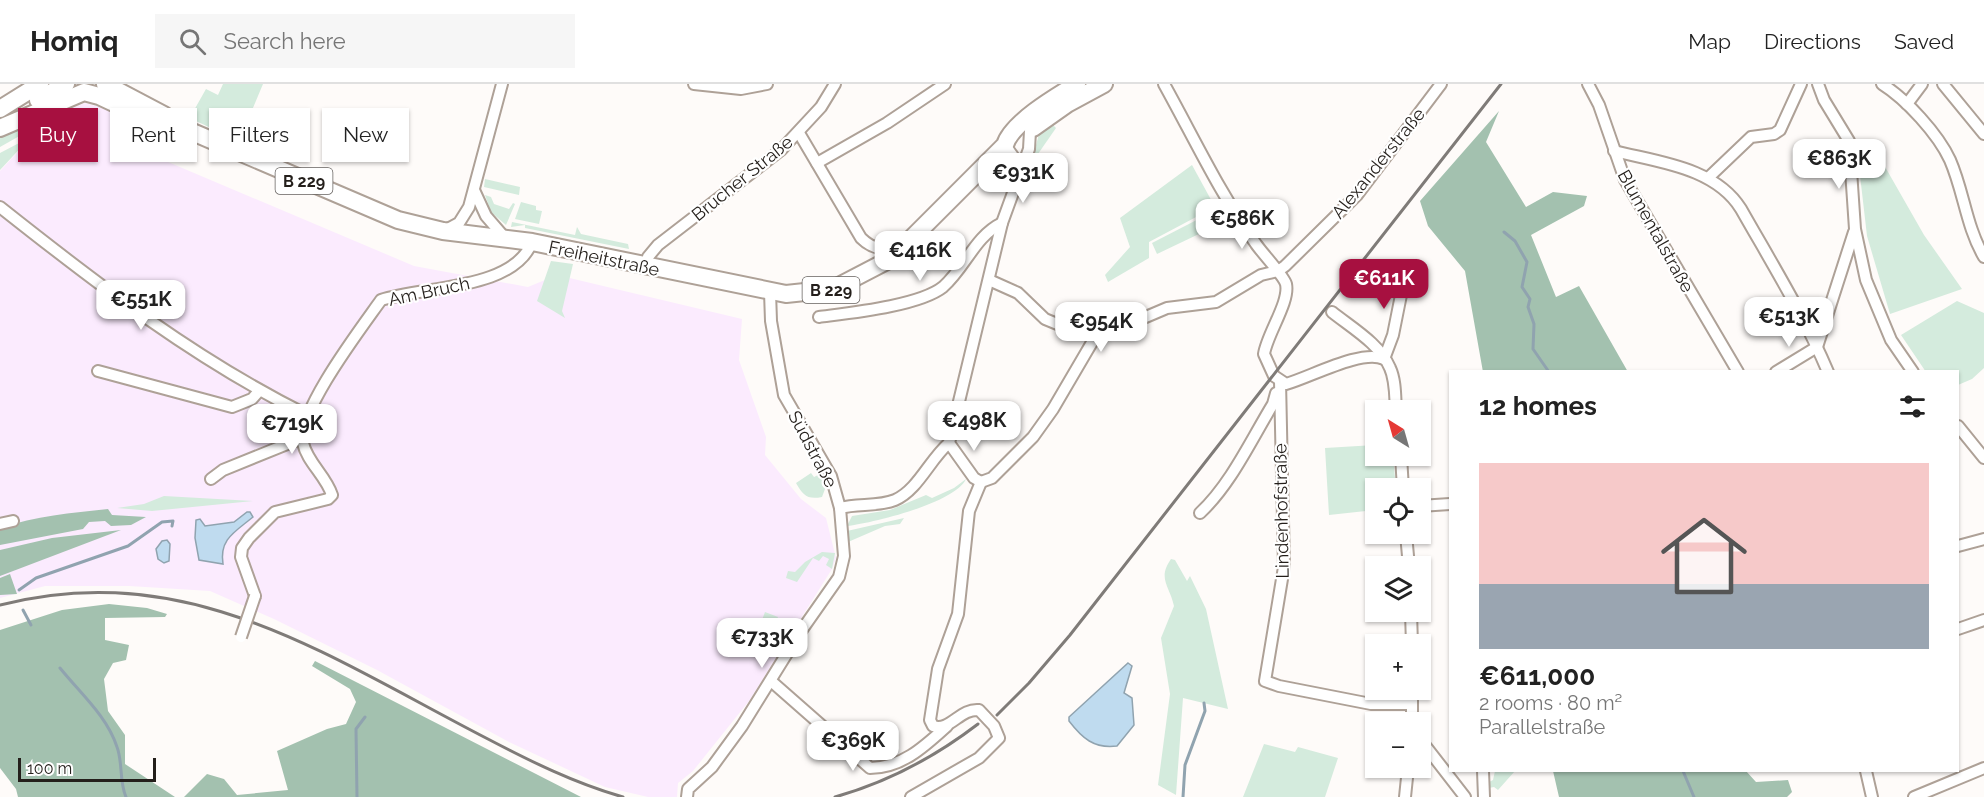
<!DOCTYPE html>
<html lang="en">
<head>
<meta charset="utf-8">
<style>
	:root { --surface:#fff; --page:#f6f6f6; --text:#222; --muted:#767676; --line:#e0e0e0; --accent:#a71040 }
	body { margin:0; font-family:Raleway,sans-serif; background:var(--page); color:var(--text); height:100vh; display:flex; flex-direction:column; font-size:22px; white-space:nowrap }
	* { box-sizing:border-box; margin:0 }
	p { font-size:20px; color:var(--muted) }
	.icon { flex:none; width:33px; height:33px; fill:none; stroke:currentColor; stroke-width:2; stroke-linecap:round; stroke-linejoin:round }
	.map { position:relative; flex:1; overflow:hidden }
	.drawer { position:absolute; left:1449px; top:286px; width:510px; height:402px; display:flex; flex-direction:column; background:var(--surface); border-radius:0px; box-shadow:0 2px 4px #0004 }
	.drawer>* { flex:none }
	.hud { position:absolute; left:18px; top:24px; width:570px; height:54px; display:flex; gap:12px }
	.needle { width:39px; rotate:323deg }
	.tools { position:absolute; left:1365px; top:316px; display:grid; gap:12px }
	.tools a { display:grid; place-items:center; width:66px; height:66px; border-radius:0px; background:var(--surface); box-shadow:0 2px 4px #0004; font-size:30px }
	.scale { position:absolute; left:18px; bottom:15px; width:138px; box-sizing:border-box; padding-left:6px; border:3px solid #241f1b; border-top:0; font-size:16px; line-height:21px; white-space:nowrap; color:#241f1b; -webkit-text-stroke:4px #fff; paint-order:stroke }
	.price { position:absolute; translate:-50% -51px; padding:0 14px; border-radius:12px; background:#fff; color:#222; font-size:20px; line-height:39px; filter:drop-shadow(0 2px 3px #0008) }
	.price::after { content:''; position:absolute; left:50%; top:36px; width:18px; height:14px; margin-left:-9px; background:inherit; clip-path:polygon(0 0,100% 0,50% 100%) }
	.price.active { background:var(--accent); color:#fff }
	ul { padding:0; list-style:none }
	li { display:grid; align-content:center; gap:12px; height:318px; padding:0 30px }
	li+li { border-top:2px solid var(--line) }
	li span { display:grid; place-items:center; height:186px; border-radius:0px; color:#555 }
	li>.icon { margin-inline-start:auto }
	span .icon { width:108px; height:108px; fill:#fffc; stroke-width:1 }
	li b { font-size:26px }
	h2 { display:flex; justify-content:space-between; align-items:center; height:72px; padding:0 30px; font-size:26px }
	.chip { padding:0 21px; border-radius:0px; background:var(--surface); box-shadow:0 2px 4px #0004; font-size:21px; line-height:54px }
	.chip.active { background:var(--accent); color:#fff }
	header { display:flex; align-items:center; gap:36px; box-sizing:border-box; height:84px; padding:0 30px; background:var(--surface); border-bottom:2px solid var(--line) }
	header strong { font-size:28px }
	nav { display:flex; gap:33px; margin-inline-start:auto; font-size:21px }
	.search { width:420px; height:54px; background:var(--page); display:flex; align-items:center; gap:15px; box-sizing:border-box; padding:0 21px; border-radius:0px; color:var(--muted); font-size:22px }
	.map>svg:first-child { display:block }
</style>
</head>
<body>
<header>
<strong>Homiq</strong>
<div class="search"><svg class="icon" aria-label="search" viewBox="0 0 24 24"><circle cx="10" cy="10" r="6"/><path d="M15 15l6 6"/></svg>Search here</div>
<nav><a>Map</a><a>Directions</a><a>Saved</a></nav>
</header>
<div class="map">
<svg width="1984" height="713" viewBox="0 0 1984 713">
	<rect width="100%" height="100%" fill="#fefbf9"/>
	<path fill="#fbebfe" d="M85,19L141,34L128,61L414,182L528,203L557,191L742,235L739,276L766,353L765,371L801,415L826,434L836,474L832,485L749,617L693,687L678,699L677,713H648L605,703L509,658L377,586L274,535L210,507L129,502H45L0,514V87L52,31Z"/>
	<g fill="#d4ebdd">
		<path d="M223,0H263L239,57L183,31L187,25L193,28L206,5L218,11Z"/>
		<path d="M46,30L23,50L0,63V54Z"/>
		<path d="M1052,40L1056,44L1031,80L1039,50Z"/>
		<path d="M40,43L0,86V69L21,58Z"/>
		<path d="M1876,67L1924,151L1962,205L1890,230L1867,152L1858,74Z"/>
		<path d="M1192,81L1215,123L1149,158V174L1108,198L1105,191L1130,163L1120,134Z"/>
		<path d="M485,95L520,103L519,111L484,103Z"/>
		<path d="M485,111L491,113L494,120L509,125L513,119L515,120L506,141L491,128Z"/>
		<path d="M521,118L536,122V126L542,127L539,140L515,135Z"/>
		<path d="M1216,126L1222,139L1157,170L1152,159Z"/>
		<path d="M512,138L575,151L577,143L581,150L628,160L629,165L525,144V141L511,143Z"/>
		<path d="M551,177L573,180L562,227L565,234L537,217Z"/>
		<path d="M1957,217L1984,229V284L1972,295L1958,301V288H1926L1901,251Z"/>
		<path d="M1375,361L1376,372H1393L1396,405H1376L1375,426L1329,431L1325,364Z"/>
		<path d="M811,389L814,393L820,390L825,405L822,413C807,416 803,411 796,399Z"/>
		<path d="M966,395C955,419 873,439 847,442L852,432L890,426L926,411L932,414L954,404Z"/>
		<path d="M164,412L253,417L152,427L117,424L144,420Z"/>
		<path d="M904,434L900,440L885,442L848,458L847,447Z"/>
		<path d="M822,468L835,469L832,485L826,481L829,475L823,472L819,477L813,474L797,498L786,494L788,487L795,488L805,478Z"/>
		<path d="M1171,475L1175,476L1187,497L1190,492L1206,525L1228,625L1183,614L1176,711L1158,701L1170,610L1161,554L1174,522C1170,502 1157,495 1171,475Z"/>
		<path d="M765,528L778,533L771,549L759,544Z"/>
		<path d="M1264,660L1295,668L1298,663L1338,674L1325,713H1243Z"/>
		<path d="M1495,687H1515L1498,706L1494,703L1489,704V698L1493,696Z"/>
	</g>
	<g fill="#a3c1af">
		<path d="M1499,27L1486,58L1526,123L1553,108L1587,112L1584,122L1531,151L1556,213L1579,202L1628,288H1483L1465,187L1428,142L1420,117Z"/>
		<path d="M108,425L112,431L146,433L131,441L111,442L105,437L89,438L83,445L0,461V444C36,432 71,429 108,425Z"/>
		<path d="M121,446L0,492V466L52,454Z"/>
		<path d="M10,490L17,510L0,511V494Z"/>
		<path d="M109,520L147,524L167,530L165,533L105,534V556L129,561L126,576L113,579L104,595L108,627L125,651V680L175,713H18L16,705L0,684V546L62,526Z"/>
		<path d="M315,577L581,713H184L207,690L224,695L237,711L288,706L277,667L327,645L346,640L356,618L350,605L312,582Z"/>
		<path d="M1553,687H1746L1756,698L1788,696L1792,708L1787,713H1559Z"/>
	</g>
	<g fill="#bfdbef" stroke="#90a3af" stroke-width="1.5">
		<path d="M247,428H250L253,433C235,448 219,455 223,480L199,476L195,454L196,436L200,435L205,442L234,438Z"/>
		<path d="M167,456L170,460L169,477L164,479L158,475L156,465L162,457Z"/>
		<path d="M1128,579L1132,582L1124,609L1132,614L1134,641L1117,662C1094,665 1082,654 1069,637V633Z"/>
	</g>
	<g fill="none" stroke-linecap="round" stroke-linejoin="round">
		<g stroke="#90a3af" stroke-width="3">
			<path d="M1504,148L1515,157L1527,178L1522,203L1530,215L1528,223L1534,240L1533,265L1549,288"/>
			<path d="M19,506L36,494L128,462L162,438L173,437L172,442"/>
			<path d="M23,526L31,541"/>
			<path d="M60,584C80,609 107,632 117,663C123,679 119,697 126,713"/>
			<path d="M1683,687L1694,713"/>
			<path d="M357,713L356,645L365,633"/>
			<path d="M1183,713L1185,681L1205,627L1204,619"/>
		</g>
		<defs>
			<g id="street">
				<path d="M694,0L741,5L767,0"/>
				<path d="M1164,0C1194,54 1220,110 1256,160C1262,169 1284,192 1286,200C1290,218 1267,250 1264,270L1274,292L1286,300C1311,293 1361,265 1384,275"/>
				<path d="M1588,0L1599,21L1625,96L1738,288"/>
				<path d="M1818,0L1824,16L1849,57L1855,145L1866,196L1891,256L1913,288"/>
				<path d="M1882,0C1906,15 1938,50 1950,76C1964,108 1966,142 1984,173"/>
				<path d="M1943,0L1984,50"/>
				<path d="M1907,20L1922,0"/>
				<path d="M799,49L861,154C873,166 885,167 900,161"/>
				<path d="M1005,61L1015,75L1018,92"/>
				<path d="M1614,67C1657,78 1715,83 1741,125C1771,178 1804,231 1828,288"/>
				<path d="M817,79L887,39L945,0"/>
				<path d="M1708,94L1751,53L1774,50L1780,46L1801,0"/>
				<path d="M474,106L486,132L505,154"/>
				<path d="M0,123C97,200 196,276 307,331"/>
				<path d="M446,146L459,139L469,123L502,0"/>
				<path d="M645,183L648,173L658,161L781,66L821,23L835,0"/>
				<path d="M989,196L1018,209L1045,235L1062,242"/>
				<path d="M1332,228C1352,244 1380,260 1390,284C1396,297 1395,314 1396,327"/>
				<path d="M819,233C849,229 919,222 943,203C965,184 975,152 1002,139"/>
				<path d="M1384,275L1393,251L1406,186"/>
				<path d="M98,287L232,323L252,315L259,307"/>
				<path d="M1776,288L1817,263L1854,148"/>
				<path d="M1280,297L1284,483L1265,597L1279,602L1371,620H1412"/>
				<path d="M1958,342L1984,374"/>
				<path d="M1401,372L1403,405"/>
				<path d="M211,395L223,386L302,354"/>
				<path d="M981,398L992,394L1033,353L1053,325L1094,255L1167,224L1216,218L1261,191L1278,187L1285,182L1357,111L1441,0"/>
				<path d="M981,398L974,394L949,359L1002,139L1029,65L1030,47"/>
				<path d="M1420,422L1450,420"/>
				<path d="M840,424C857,419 878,423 895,416C918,406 930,375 949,359"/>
				<path d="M1200,429C1231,400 1251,356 1273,320L1276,309"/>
				<path d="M0,440L13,437"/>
				<path d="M1406,450L1409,483"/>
				<path d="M1958,462L1984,455"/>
				<path d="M255,512L241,473L242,464L249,454L275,428L328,415L332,411C326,392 307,378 303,359C296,329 362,243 381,216C424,202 514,206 532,158"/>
				<path d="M1411,528L1412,561"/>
				<path d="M1958,545L1984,536"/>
				<path d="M771,597L870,684C902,684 925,662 947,642"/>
				<path d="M1412,639V606"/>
				<path d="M1420,655L1465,713"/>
				<path d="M1483,687L1484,713"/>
				<path d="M1866,687L1872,713"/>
				<path d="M687,713L688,705L712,683L742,642L799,550L839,493L844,472L840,424L831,392L784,311L771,237L770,208"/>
				<path d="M911,713L979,674L999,654L994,642L979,626C960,624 950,648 933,642L930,636L938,585L958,530L969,427L981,398"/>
				<path d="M1405,713L1408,684"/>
				<path d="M1914,713L1984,684"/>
			</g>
			<g id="primary">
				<path d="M105,0L164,31L169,38L398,136L443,147L532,158L786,210L833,205L885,178L909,157L1005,61C1011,39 1057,12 1077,0"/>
				<path d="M38,16L66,0"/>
				<path d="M0,25L40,0"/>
				<path d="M0,44L84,8L99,12L148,35"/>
				<path d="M1033,44L1067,20L1104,0"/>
			</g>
		</defs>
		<use href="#street" stroke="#aea197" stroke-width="14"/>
		<use href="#primary" stroke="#aea197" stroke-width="20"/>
		<use href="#street" stroke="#fff" stroke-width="10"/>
		<use href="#primary" stroke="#fff" stroke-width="16"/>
		<g stroke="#7f7b78" stroke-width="3">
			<path d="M0,521C188,473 327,572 486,654C530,677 574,699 623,713"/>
			<path d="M997,631L1029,599L1070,551L1501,0"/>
			<path d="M835,713C888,698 935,673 978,640"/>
		</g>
		<defs>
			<path id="street-bridge" d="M241,553L255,512"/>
		</defs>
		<use href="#street-bridge" stroke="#aea197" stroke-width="14" stroke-linecap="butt"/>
		<use href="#street-bridge" stroke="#fff" stroke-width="10"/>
	</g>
	<g text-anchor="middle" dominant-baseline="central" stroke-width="4.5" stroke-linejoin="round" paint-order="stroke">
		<g fill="#fff" stroke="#66625f" stroke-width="1.5">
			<rect x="275.5" y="84" width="57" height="26" rx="4.5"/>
			<rect x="802.5" y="193" width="57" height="26" rx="4.5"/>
		</g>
		<g font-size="16" font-weight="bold" fill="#241f1b">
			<text x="304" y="97">B 229</text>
			<text x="831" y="206">B 229</text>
		</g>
		<g font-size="18" fill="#241f1b" stroke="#fff">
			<text transform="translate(1378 79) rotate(-51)">Alexanderstraße</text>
			<text transform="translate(742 94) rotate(-39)">Brucher Straße</text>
			<text transform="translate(1656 147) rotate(61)">Blumentalstraße</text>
			<text transform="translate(604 174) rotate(12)">Freiheitstraße</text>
			<text transform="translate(429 207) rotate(-12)">Am Bruch</text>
			<text transform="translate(813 365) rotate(62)">Südstraße</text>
			<text transform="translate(1281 427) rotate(-91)">Lindenhofstraße</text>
		</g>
	</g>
</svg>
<div class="tools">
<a><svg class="needle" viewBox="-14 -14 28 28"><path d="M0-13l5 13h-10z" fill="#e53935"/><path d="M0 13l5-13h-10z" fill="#767676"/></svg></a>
<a><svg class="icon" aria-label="locate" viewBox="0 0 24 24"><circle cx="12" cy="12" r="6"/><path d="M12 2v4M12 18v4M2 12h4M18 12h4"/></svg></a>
<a><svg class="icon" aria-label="layers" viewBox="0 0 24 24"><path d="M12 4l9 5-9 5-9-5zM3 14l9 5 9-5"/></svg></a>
<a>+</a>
<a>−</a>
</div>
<div class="scale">100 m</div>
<b class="price" style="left:1839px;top:106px">€863K</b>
<b class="price" style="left:1023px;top:120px">€931K</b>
<b class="price" style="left:1242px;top:166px">€586K</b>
<b class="price" style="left:920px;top:198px">€416K</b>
<b class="price active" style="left:1384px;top:226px">€611K</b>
<b class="price" style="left:141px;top:247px">€551K</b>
<b class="price" style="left:1789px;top:264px">€513K</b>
<b class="price" style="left:1101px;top:269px">€954K</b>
<b class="price" style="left:974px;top:368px">€498K</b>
<b class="price" style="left:292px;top:371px">€719K</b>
<b class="price" style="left:762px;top:585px">€733K</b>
<b class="price" style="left:853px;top:688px">€369K</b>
<div class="hud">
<a class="chip active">Buy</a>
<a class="chip">Rent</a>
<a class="chip">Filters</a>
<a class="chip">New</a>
</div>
<section class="drawer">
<h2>12 homes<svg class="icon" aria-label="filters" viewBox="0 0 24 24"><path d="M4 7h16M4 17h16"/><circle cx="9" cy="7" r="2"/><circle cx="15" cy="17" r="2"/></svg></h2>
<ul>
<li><span style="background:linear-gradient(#f6c9c9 65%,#9aa5b1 0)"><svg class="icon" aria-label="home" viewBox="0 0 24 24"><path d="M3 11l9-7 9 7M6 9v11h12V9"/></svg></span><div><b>€611,000</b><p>2 rooms · 80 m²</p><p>Parallelstraße</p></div></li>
</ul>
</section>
</div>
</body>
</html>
